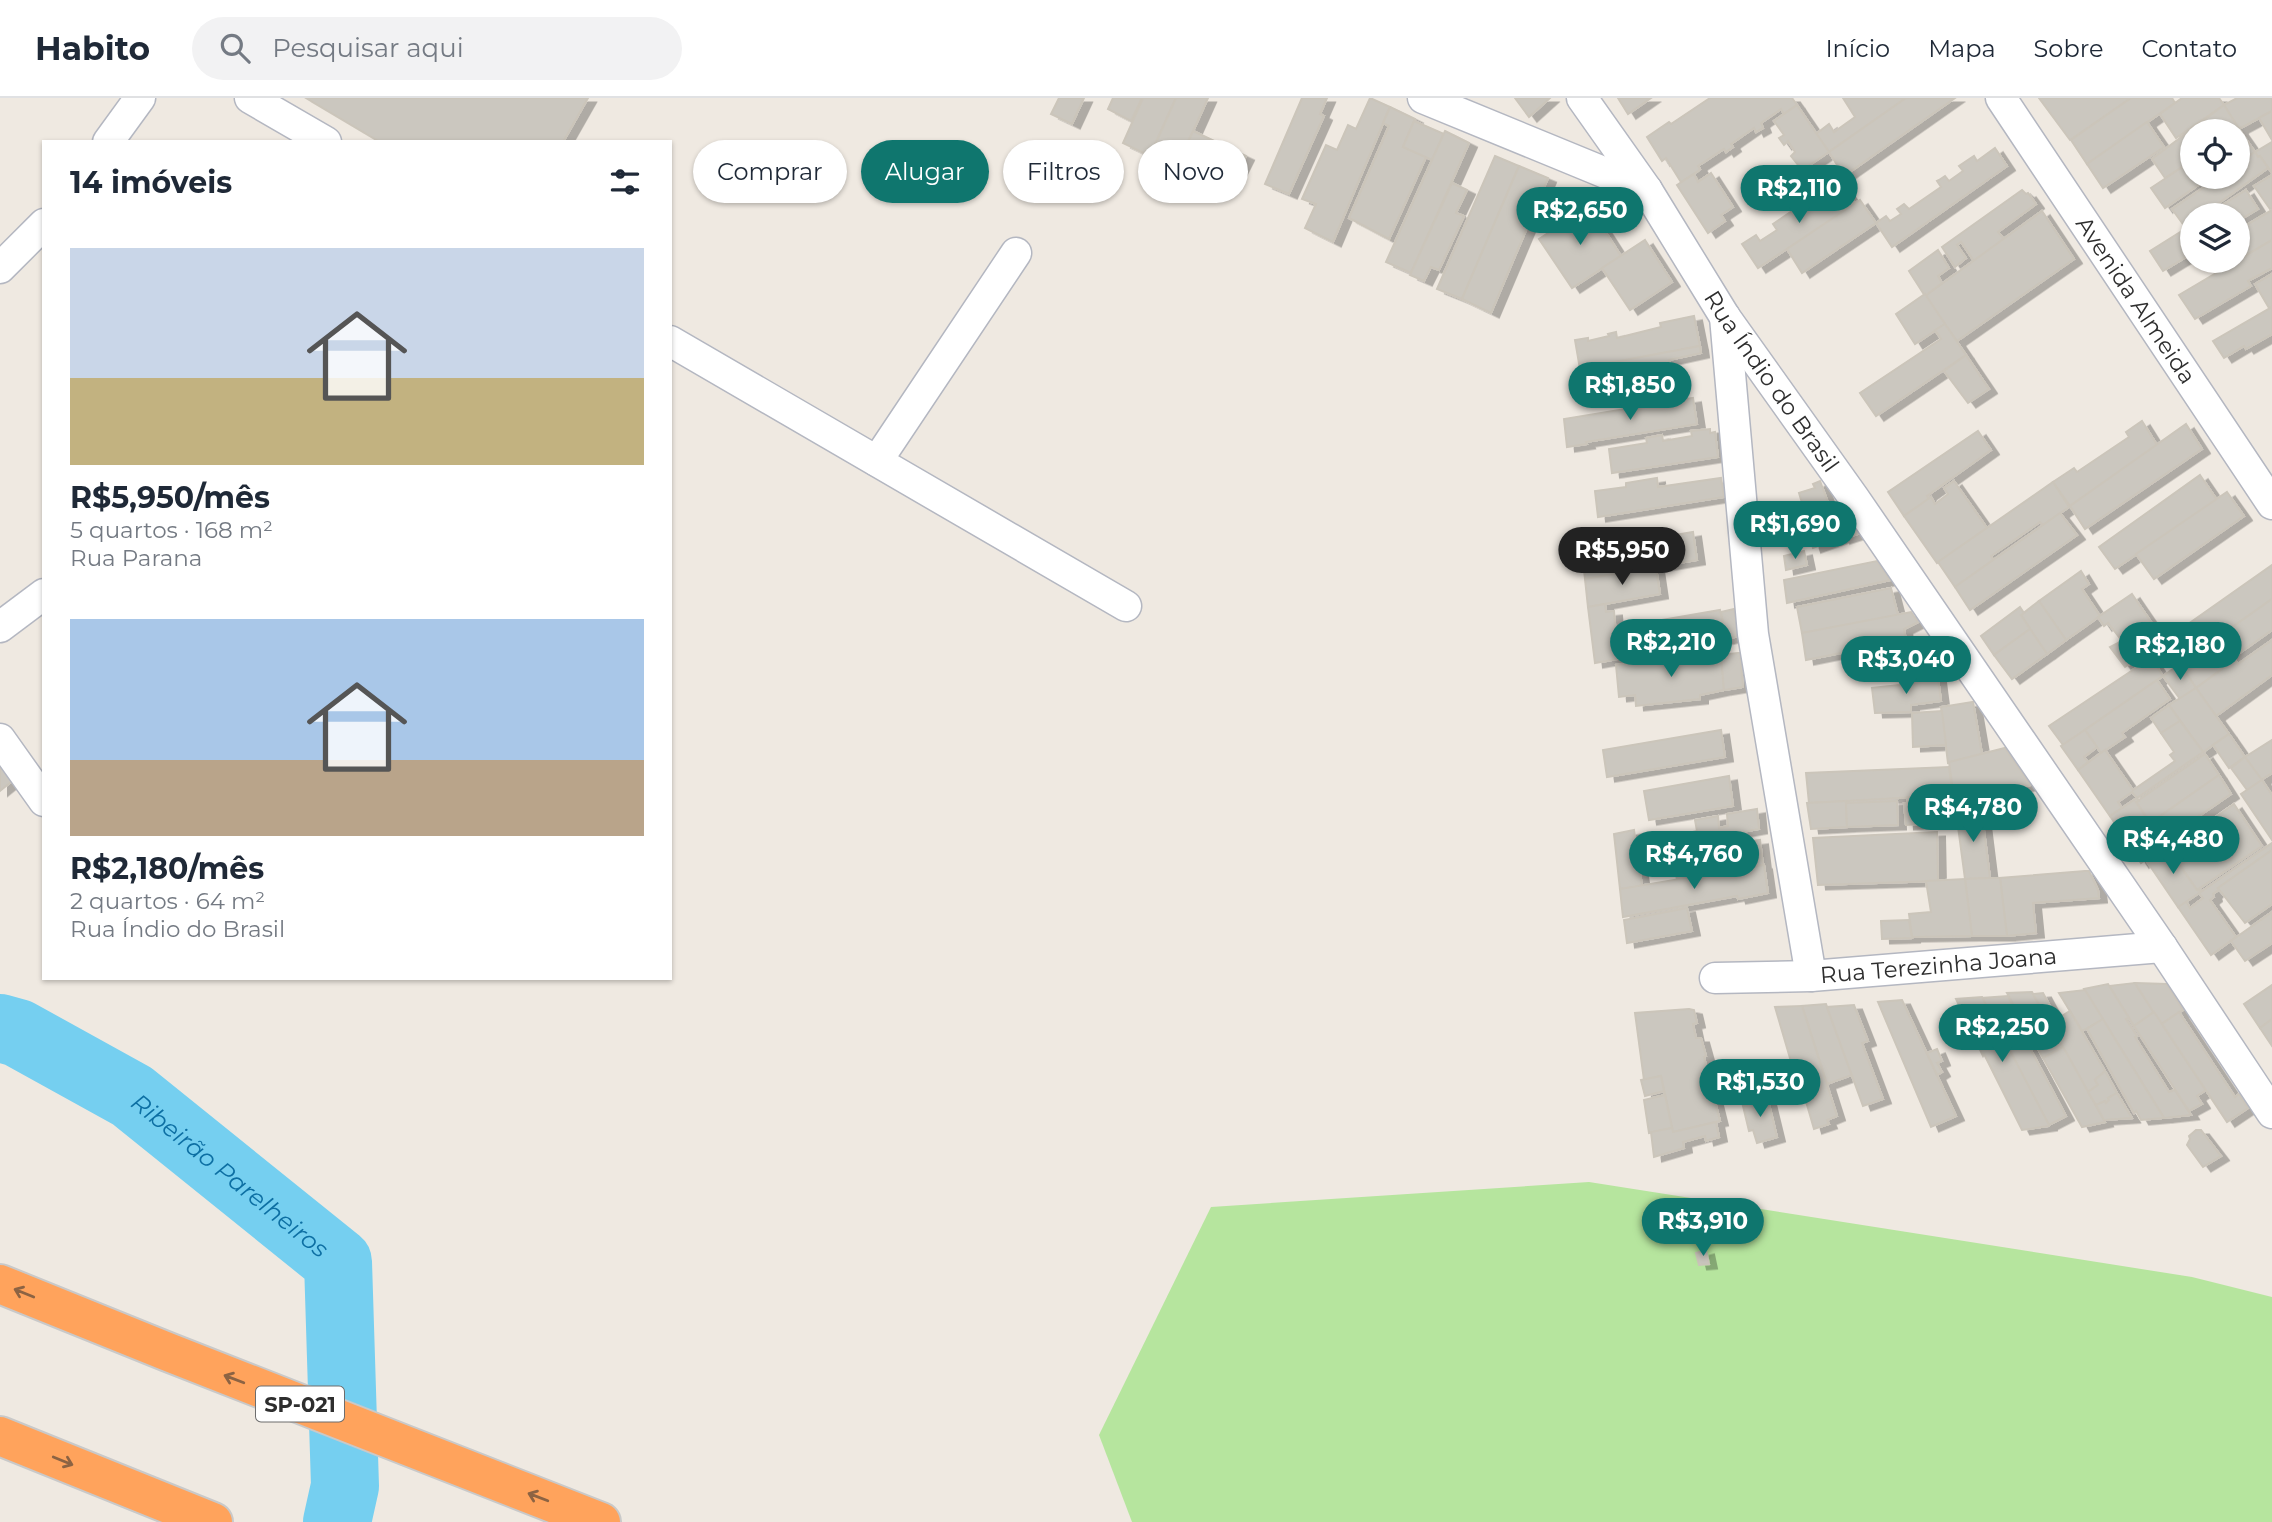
<!DOCTYPE html>
<html lang="pt">
<head>
<meta charset="utf-8">
<style>
	:root { --surface:#fff; --page:#f2f2f3; --text:#1f2937; --muted:#747a83; --line:#e0e1e3; --accent:#0f766e }
	body { margin:0; font-family:Montserrat,sans-serif; background:var(--page); color:var(--text); height:100vh; display:flex; flex-direction:column; font-size:26px; white-space:nowrap }
	* { box-sizing:border-box; margin:0 }
	p { font-size:23px; color:var(--muted) }
	.icon { flex:none; width:38px; height:38px; fill:none; stroke:currentColor; stroke-width:2; stroke-linecap:round; stroke-linejoin:round }
	.map { position:relative; flex:1; overflow:hidden }
	.drawer { position:absolute; left:42px; top:42px; width:630px; height:840px; display:flex; flex-direction:column; background:var(--surface); border-radius:0px; box-shadow:0 2px 5px #0004 }
	.drawer>* { flex:none }
	.guide { position:absolute; left:693px; top:42px; width:665px; height:63px; display:flex; gap:14px }
	.tools { position:absolute; left:2180px; top:21px; display:grid; gap:14px }
	.tools a { display:grid; place-items:center; width:70px; height:70px; border-radius:50%; background:var(--surface); box-shadow:0 2px 5px #0004; font-size:35px }
	.price { position:absolute; translate:-50% -60px; padding:0 16px; border-radius:24px; background:var(--accent); color:#fff; font-size:23px; line-height:46px; filter:drop-shadow(0 2px 4px #0008) }
	.price::after { content:''; position:absolute; left:50%; top:42px; width:21px; height:16px; margin-left:-10px; background:inherit; clip-path:polygon(0 0,100% 0,50% 100%) }
	.price.selected { background:#222; color:#fff }
	ul { padding:0; list-style:none }
	li { display:grid; align-content:center; gap:14px; height:371px; padding:0 28px }
	li span { display:grid; place-items:center; height:217px; border-radius:0px; color:#555 }
	li>.icon { margin-inline-start:auto }
	span .icon { width:126px; height:126px; fill:#fffc; stroke-width:1 }
	li b { font-size:30px }
	h2 { display:flex; justify-content:space-between; align-items:center; height:84px; padding:0 28px; font-size:30px }
	.tag { padding:0 24px; border-radius:32px; background:var(--surface); box-shadow:0 2px 5px #0004; font-size:24px; line-height:63px }
	.tag.selected { background:var(--accent); color:#fff }
	header { display:flex; align-items:center; gap:42px; box-sizing:border-box; height:98px; padding:0 35px; background:var(--surface); border-bottom:2px solid var(--line) }
	header strong { font-size:33px }
	nav { display:flex; gap:38px; margin-inline-start:auto; font-size:24px }
	.search { width:490px; height:63px; background:var(--page); display:flex; align-items:center; gap:18px; box-sizing:border-box; padding:0 24px; border-radius:38px; color:var(--muted); font-size:26px }
	.map>svg:first-child { display:block }
</style>
</head>
<body>
<header>
<strong>Habito</strong>
<div class="search"><svg class="icon" aria-label="search" viewBox="0 0 24 24"><circle cx="10" cy="10" r="6"/><path d="M15 15l6 6"/></svg>Pesquisar aqui</div>
<nav><a>Início</a><a>Mapa</a><a>Sobre</a><a>Contato</a></nav>
</header>
<div class="map">
<svg width="2272" height="1424" viewBox="0 0 2272 1424">
	<defs>
		<filter id="shadow"><feDropShadow dx="8" dy="4.5" stdDeviation="0" flood-color="#0004"/></filter>
	</defs>
	<rect width="100%" height="100%" fill="#efe9e1"/>
	<path fill="#b6e59e" d="M1589,1084L2192,1179L2272,1199V1424H1132L1099,1337L1211,1109Z"/>
	<g fill="none" stroke-linecap="round" stroke-linejoin="round">
		<path stroke="#75cff0" stroke-width="68" id="s1" d="M0,930L18,935L132,998L338,1164L345,1388L337,1424"/>
	</g>
	<g fill="#cbc7bf" stroke="#cbc5ba" stroke-width="2" filter="url(#shadow)">
		<path d="M306,0H588L563,44H380Z"/>
		<path d="M1059,0H1084L1072,26L1051,16Z"/>
		<path d="M1113,0H1142L1131,23L1108,11Z"/>
		<path d="M1143,0H1176L1150,58L1123,45Z"/>
		<path d="M1176,0H1208L1177,69L1150,58Z"/>
		<path d="M1302,0H1327L1320,16L1324,18L1289,96L1265,86Z"/>
		<path d="M1370,0L1390,9L1333,144L1305,130L1316,106L1302,101L1326,47L1337,52L1348,27L1356,31Z"/>
		<path d="M1515,0H1550L1529,19Z"/>
		<path d="M1618,0H1651L1628,16Z"/>
		<path d="M1710,0H1792L1797,7L1784,16L1781,11L1761,25L1763,30L1756,34L1754,30L1731,46L1733,49L1726,54L1724,51L1698,68L1700,71L1698,73L1681,84L1666,60L1662,63L1647,39L1669,24L1671,26Z"/>
		<path d="M1843,0H1906L1829,54L1816,36L1829,26L1834,34L1855,19Z"/>
		<path d="M1906,0H1955L1844,78L1829,54Z"/>
		<path d="M2039,0H2131L2070,42Z"/>
		<path d="M2131,0H2172L2175,5L2087,66L2071,42Z"/>
		<path d="M2182,0H2219L2224,7L2176,40L2160,16Z"/>
		<path d="M2237,0H2272V13L2239,31L2224,7Z"/>
		<path d="M1797,7L1829,54L1802,72L1791,58L1795,54L1788,43L1784,47L1779,40L1784,37L1774,23Z"/>
		<path d="M2224,7L2239,31L2193,33V62L2165,80L2152,61Z"/>
		<path d="M1390,9L1415,21L1403,49L1426,59L1389,141L1349,120L1389,28L1383,25Z"/>
		<path d="M2272,13V42L2259,20Z"/>
		<path d="M1414,23L1444,36L1432,62L1403,49Z"/>
		<path d="M2147,24L2164,49L2103,90L2087,66Z"/>
		<path d="M2239,31L2255,54L2238,65L2237,33Z"/>
		<path d="M1193,33L1246,58L1234,82L1219,75L1215,86L1177,69Z"/>
		<path d="M1445,33L1469,45L1411,175L1386,164Z"/>
		<path d="M2272,44V75L2260,58L2258,59L2255,54Z"/>
		<path d="M1995,50L2007,68L1892,149L1876,125L1886,118L1890,123L1901,116L1897,111L1904,106L1909,111L1941,89L1937,83L1939,82L1945,78L1949,83L1963,73L1959,68L1974,58L1977,63Z"/>
		<path d="M2255,54L2258,59L2260,58L2268,70L2202,117H2193V124L2185,129L2172,111L2219,79H2238V65Z"/>
		<path d="M1495,58L1519,68L1462,201L1437,191Z"/>
		<path d="M2193,62V79H2210L2165,110L2151,90Z"/>
		<path d="M1519,68L1548,80L1491,215L1462,201Z"/>
		<path d="M1711,75L1733,109L1721,117L1725,123L1708,135L1677,87L1694,76L1698,84Z"/>
		<path d="M2272,77V110L2270,111L2254,88Z"/>
		<path d="M1452,85L1467,92L1456,115L1464,118L1439,172L1431,169L1424,183L1410,177Z"/>
		<path d="M1841,86L1855,106L1758,170L1742,146L1756,137L1760,143L1777,132L1773,126L1817,96L1819,100Z"/>
		<path d="M2022,92L2026,96L2028,95L2036,106L1998,134L2004,141L1974,163L1961,144L1957,147L1966,160L1955,169L1942,149Z"/>
		<path d="M2246,92L2258,111L2238,123V117H2207Z"/>
		<path d="M1860,102L1876,125L1802,175L1787,151Z"/>
		<path d="M1589,108L1621,158L1572,190L1539,141Z"/>
		<path d="M2272,112V142L2238,162V132Z"/>
		<path d="M2042,113L2074,161L1957,243L1925,198Z"/>
		<path d="M2193,126V152L2189,154L2191,156L2163,173L2150,153Z"/>
		<path d="M1645,142L1672,184L1630,212L1602,170Z"/>
		<path d="M2272,142V170L2248,183L2251,188L2195,221L2179,197Z"/>
		<path d="M1938,152L1949,170L1938,178L1942,185L1925,198L1909,173Z"/>
		<path d="M2272,176V209L2269,210L2255,186Z"/>
		<path d="M1925,196L1945,226L1915,246L1896,216Z"/>
		<path d="M2272,209V236L2246,251L2244,248L2224,260L2213,243Z"/>
		<path d="M1694,218L1700,248L1580,271L1575,242L1588,240V243L1609,238L1608,236L1616,234L1617,240L1661,229L1660,225Z"/>
		<path d="M1945,226L1966,257L1876,318L1860,295L1941,241L1935,232Z"/>
		<path d="M1700,248L1701,255L1669,262L1671,273L1636,280L1637,283L1579,290L1576,271Z"/>
		<path d="M1966,257L1989,291L1968,305L1944,273Z"/>
		<path d="M1693,300L1697,326L1586,344L1587,346L1567,349L1564,321Z"/>
		<path d="M2142,323L2157,347L2070,408L2053,384L2074,370L2077,374L2129,339L2126,334Z"/>
		<path d="M2186,326L2202,351L2085,431L2070,408Z"/>
		<path d="M1710,331V335L1715,334L1718,359L1612,375L1609,351L1647,345L1646,340L1662,337L1663,343L1692,338L1691,333Z"/>
		<path d="M1978,333L1991,352L1927,398L1929,401L1904,418L1888,394Z"/>
		<path d="M2200,377L2217,402L2115,471L2099,449Z"/>
		<path d="M1657,380L1658,389L1721,380L1724,399L1598,419L1595,393L1626,389V385Z"/>
		<path d="M1820,383L1830,410L1806,418L1799,395L1815,390L1813,386Z"/>
		<path d="M1954,383L1987,430L1937,465L1904,418L1931,399L1935,406L1948,396L1944,390Z"/>
		<path d="M2053,384L2069,409L2043,427L2040,424L1991,458L1993,462L1955,489L1938,464Z"/>
		<path d="M2227,394L2244,418L2154,481L2136,456Z"/>
		<path d="M1830,410H1832L1841,440L1813,450L1803,419Z"/>
		<path d="M2060,415L2077,437L1970,512L1955,489Z"/>
		<path d="M1849,417L1858,436L1842,441L1836,422Z"/>
		<path d="M1693,434L1697,462L1585,481L1582,453Z"/>
		<path d="M1804,453L1807,467L1786,472L1784,458Z"/>
		<path d="M1877,463L1890,482L1787,505L1784,482Z"/>
		<path d="M2272,467V501L2180,566L2164,543Z"/>
		<path d="M1656,469L1660,496L1588,509L1585,481Z"/>
		<path d="M2081,473L2089,486L2082,491L2100,518L2066,542L2039,503Z"/>
		<path d="M1891,490L1898,517L1802,535L1797,509Z"/>
		<path d="M2132,496L2164,543L2125,569L2110,549L2122,543L2108,525L2104,528L2098,519Z"/>
		<path d="M2272,501V532L2234,559V562L2196,590L2180,566Z"/>
		<path d="M2039,503L2066,542L2047,556L2021,517Z"/>
		<path d="M1605,506L1606,514L1614,513L1618,561L1595,565L1588,509Z"/>
		<path d="M2020,509L2024,515L2021,517L2030,531L1994,557L1981,538Z"/>
		<path d="M1734,511L1739,538L1726,541L1721,514Z"/>
		<path d="M1720,512L1726,541L1627,559L1621,529Z"/>
		<path d="M1911,514L1918,524L1904,531L1906,542L1806,562L1802,535Z"/>
		<path d="M2030,531L2047,556L2012,581L1994,557Z"/>
		<path d="M2272,542V577L2216,618L2196,590L2235,562L2238,566Z"/>
		<path d="M1934,546L1938,580L1898,583L1895,552Z"/>
		<path d="M1721,555L1724,592L1700,597V601L1636,608L1635,597L1619,599L1616,567Z"/>
		<path d="M1738,555H1740L1743,589L1724,592L1721,557Z"/>
		<path d="M2151,560L2163,578L2063,647L2049,628Z"/>
		<path d="M2180,566L2196,590L2180,601L2163,578Z"/>
		<path d="M1938,580L1941,603L1911,607V614L1875,615L1872,590L1900,587V583Z"/>
		<path d="M2157,582L2170,601L2122,635L2125,639L2101,655L2085,632Z"/>
		<path d="M2196,590L2229,636L2203,654L2169,607Z"/>
		<path d="M1973,604L1982,656L1948,665L1941,609Z"/>
		<path d="M2169,607L2180,623L2161,635L2151,620Z"/>
		<path d="M1942,613L1946,647L1913,649L1912,615Z"/>
		<path d="M2180,623L2203,654L2137,700L2132,694L2118,704L2122,710L2110,718L2078,672L2105,652L2133,692L2175,663L2170,657L2174,654L2161,635Z"/>
		<path d="M1721,632L1725,659L1607,679L1603,652Z"/>
		<path d="M2085,632L2097,649L2084,659L2088,664L2078,672L2061,648Z"/>
		<path d="M2229,636L2245,659L2229,670L2213,647Z"/>
		<path d="M2272,642V675L2261,682L2245,659Z"/>
		<path d="M2005,650L2031,687L1955,706L1949,664Z"/>
		<path d="M2205,656L2219,677L2150,725L2136,704Z"/>
		<path d="M0,658L17,679L0,693Z"/>
		<path d="M2245,659L2262,682L2247,692L2231,670Z"/>
		<path d="M1949,669L1953,697L1809,705L1806,675Z"/>
		<path d="M2219,677L2231,696L2148,753L2136,735Z"/>
		<path d="M1729,678L1733,708L1649,722L1644,693Z"/>
		<path d="M2262,682L2272,697V742L2241,696Z"/>
		<path d="M1907,699H1917V703L1953,700L1957,724L1906,727L1904,705H1907Z"/>
		<path d="M2137,700L2139,703L2136,704L2150,725L2126,742L2110,718Z"/>
		<path d="M1848,703V705H1846L1847,729L1811,731L1807,705Z"/>
		<path d="M1897,703L1898,727L1847,729L1846,705Z"/>
		<path d="M1955,706H1964L1966,718L1982,716L1990,780L1965,781Z"/>
		<path d="M2234,706L2262,748L2197,792L2169,752Z"/>
		<path d="M1757,711L1759,731L1731,736L1732,746L1760,742L1763,767L1677,782L1670,739L1697,733L1695,722L1718,718L1719,730L1728,728L1727,716Z"/>
		<path d="M1634,732L1642,788L1620,791L1614,736Z"/>
		<path d="M1937,734L1938,783L1818,787L1813,740Z"/>
		<path d="M2136,735L2148,753L2150,751L2153,757L2141,765L2126,742Z"/>
		<path d="M2272,745V752L2218,790L2220,791L2213,796L2214,799L2210,802L2236,839L2211,857L2178,809L2186,803L2190,810L2203,800L2199,795L2202,793Z"/>
		<path d="M2170,746L2173,750L2169,752L2197,792L2202,793L2178,809L2146,762Z"/>
		<path d="M2272,752V806L2245,825L2218,790Z"/>
		<path d="M1764,767L1768,795L1738,801L1737,798L1623,819L1620,791Z"/>
		<path d="M2085,773H2089L2098,792L2099,800L2033,805L2036,835L2007,838L2000,780Z"/>
		<path d="M1990,780H2000L2007,838H1972L1965,781Z"/>
		<path d="M1965,781L1972,838L1912,839L1909,816L1931,814L1926,783Z"/>
		<path d="M1687,810L1692,833L1627,845L1624,822Z"/>
		<path d="M2272,814V845L2245,863L2231,843Z"/>
		<path d="M1909,822L1912,840L1882,841L1881,823Z"/>
		<path d="M2135,885L2154,914L2134,928L2109,888Z"/>
		<path d="M2135,885L2167,886L2183,912L2161,926Z"/>
		<path d="M2108,886L2129,920L2126,921L2137,938L2135,939L2169,994L2175,992L2191,1017L2164,1020L2084,891Z"/>
		<path d="M2272,887V921L2260,930L2244,906Z"/>
		<path d="M2085,892L2103,921L2082,933L2059,895Z"/>
		<path d="M2032,894L2063,949L2043,960L2007,895Z"/>
		<path d="M2043,895L2057,921L2070,913L2105,973L2095,982L2098,987L2088,994L2033,896Z"/>
		<path d="M2008,898L2019,920L2015,922L2066,1018L2049,1027L1982,900Z"/>
		<path d="M1982,899L2049,1027V1028L2022,1032L1984,956L1983,958L1956,901Z"/>
		<path d="M1902,902L1956,1018L1931,1029L1878,904Z"/>
		<path d="M1826,906L1852,977L1827,986L1802,908Z"/>
		<path d="M1854,907L1868,943L1862,945L1883,1001L1863,1008L1827,909Z"/>
		<path d="M1802,908L1837,1018L1827,1022L1829,1026L1814,1031L1805,1000L1802,1001L1775,909Z"/>
		<path d="M1689,911L1694,912L1697,925L1693,926L1696,940H1701L1706,958L1704,959L1720,1023L1673,1034L1661,978L1644,982L1635,915Z"/>
		<path d="M2154,914L2206,992L2197,998L2202,1006L2189,1013L2134,928Z"/>
		<path d="M2179,914L2235,999L2239,996L2248,1010L2227,1024L2162,926Z"/>
		<path d="M2103,921L2118,946L2164,1020L2141,1022L2136,1013L2134,1015L2087,931Z"/>
		<path d="M2272,921V948L2260,930Z"/>
		<path d="M2063,949L2066,954L2105,1024L2082,1029L2043,960Z"/>
		<path d="M1937,951L1942,963L1937,965L1942,974L1937,977L1927,955Z"/>
		<path d="M2105,973L2117,995L2108,1000L2109,1002L2106,1005L2105,1003L2096,1007L2088,994L2098,987L2095,982Z"/>
		<path d="M1661,978L1664,993L1645,998L1641,982Z"/>
		<path d="M2117,995L2132,1020L2104,1022L2096,1007L2105,1003L2106,1005L2109,1002L2108,1000Z"/>
		<path d="M1665,997L1672,1030L1649,1035L1644,1002Z"/>
		<path d="M1767,998L1777,1039L1757,1045L1753,1032L1749,1033L1743,1008H1747L1746,1003Z"/>
		<path d="M1716,1024L1719,1039L1706,1043L1705,1038L1683,1044L1684,1050L1654,1059L1651,1034L1672,1030L1673,1034Z"/>
		<path d="M2196,1032H2201L2221,1058L2203,1069L2187,1047L2190,1041L2189,1038Z"/>
		<path d="M1706,1152L1709,1166L1699,1167L1696,1155Z"/>
	</g>
	<g fill="none" stroke-linecap="round" stroke-linejoin="round">
		<defs>
			<g id="minor">
				<path d="M250,0L326,44"/>
				<path d="M1423,0L1647,92"/>
				<path id="s2" d="M1582,0L1647,92L1725,219L1854,400L2162,849L2272,1015"/>
				<path id="s3" d="M2001,0L2272,406"/>
				<path d="M108,44L140,0"/>
				<path d="M0,170L44,126"/>
				<path d="M1725,219L1753,536L1811,878"/>
				<path d="M670,243L1126,508"/>
				<path d="M877,363L1016,155"/>
				<path d="M0,529L44,496"/>
				<path d="M0,641L44,703"/>
				<path id="s4" d="M1715,880L1811,878L2162,849"/>
			</g>
			<g id="motorway">
				<path d="M0,1186L168,1254L601,1424"/>
				<path d="M0,1338L213,1424"/>
			</g>
		</defs>
		<use href="#minor" stroke="#b4b7c1" stroke-width="33"/>
		<use href="#motorway" stroke="#c9c9c9" stroke-width="42"/>
		<use href="#minor" stroke="#fff" stroke-width="30"/>
		<use href="#motorway" stroke="#ffa35c" stroke-width="38"/>
	</g>
	<defs><path id="oneway-shaft" d="M-6 0H5M1.5-3L5.5 0L1.5 3" fill="none" stroke-width="1.6" stroke-linecap="round" stroke-linejoin="round" transform="scale(1.75)"/></defs>
	<g stroke="#8c6343">
		<use href="#oneway-shaft" transform="translate(24 1195) rotate(-158)"/>
		<use href="#oneway-shaft" transform="translate(234 1281) rotate(-159)"/>
		<use href="#oneway-shaft" transform="translate(63 1363) rotate(22)"/>
		<use href="#oneway-shaft" transform="translate(538 1399) rotate(-159)"/>
	</g>
	<g text-anchor="middle" dominant-baseline="central" stroke-width="5" stroke-linejoin="round" paint-order="stroke">
		<rect fill="#fff" stroke="#6d6d6d" stroke-width="2" x="256" y="1288.5" width="88" height="35" rx="5"/>
		<g font-size="21" font-weight="bold" fill="#2e2e2e">
			<text x="300" y="1306">SP-021</text>
		</g>
		<g font-size="23" fill="#2e2e2e" stroke="#fff">
			<text stroke="none"><textPath href="#s3" startOffset="243">Avenida Almeida</textPath></text>
			<text stroke="none"><textPath href="#s2" startOffset="341">Rua Índio do Brasil</textPath></text>
			<text stroke="none"><textPath href="#s4" startOffset="224">Rua Terezinha Joana</textPath></text>
		</g>
		<g font-size="24" font-style="italic" fill="#0d6fa3" stroke="#fff">
			<text stroke="none"><textPath href="#s1" startOffset="275">Ribeirão Parelheiros</textPath></text>
		</g>
	</g>
</svg>
<div class="tools">
<a><svg class="icon" aria-label="locate" viewBox="0 0 24 24"><circle cx="12" cy="12" r="6"/><path d="M12 2v4M12 18v4M2 12h4M18 12h4"/></svg></a>
<a><svg class="icon" aria-label="layers" viewBox="0 0 24 24"><path d="M12 4l9 5-9 5-9-5zM3 14l9 5 9-5"/></svg></a>
</div>
<b class="price" style="left:1799px;top:127px">R$2,110</b>
<b class="price" style="left:1580px;top:149px">R$2,650</b>
<b class="price" style="left:1630px;top:324px">R$1,850</b>
<b class="price" style="left:1795px;top:463px">R$1,690</b>
<b class="price selected" style="left:1622px;top:489px">R$5,950</b>
<b class="price" style="left:1671px;top:581px">R$2,210</b>
<b class="price" style="left:2180px;top:584px">R$2,180</b>
<b class="price" style="left:1906px;top:598px">R$3,040</b>
<b class="price" style="left:1973px;top:746px">R$4,780</b>
<b class="price" style="left:2173px;top:778px">R$4,480</b>
<b class="price" style="left:1694px;top:793px">R$4,760</b>
<b class="price" style="left:2002px;top:966px">R$2,250</b>
<b class="price" style="left:1760px;top:1021px">R$1,530</b>
<b class="price" style="left:1703px;top:1160px">R$3,910</b>
<div class="guide">
<a class="tag">Comprar</a>
<a class="tag selected">Alugar</a>
<a class="tag">Filtros</a>
<a class="tag">Novo</a>
</div>
<section class="drawer">
<h2>14 imóveis<svg class="icon" aria-label="filters" viewBox="0 0 24 24"><path d="M4 7h16M4 17h16"/><circle cx="9" cy="7" r="2"/><circle cx="15" cy="17" r="2"/></svg></h2>
<ul>
<li><span style="background:linear-gradient(#c9d6e8 60%,#c2b280 0)"><svg class="icon" aria-label="home" viewBox="0 0 24 24"><path d="M3 11l9-7 9 7M6 9v11h12V9"/></svg></span><div><b>R$5,950/mês</b><p>5 quartos · 168 m²</p><p>Rua Parana</p></div></li>
<li><span style="background:linear-gradient(#a9c7e8 65%,#b9a48a 0)"><svg class="icon" aria-label="home" viewBox="0 0 24 24"><path d="M3 11l9-7 9 7M6 9v11h12V9"/></svg></span><div><b>R$2,180/mês</b><p>2 quartos · 64 m²</p><p>Rua Índio do Brasil</p></div></li>
</ul>
</section>
</div>
</body>
</html>
